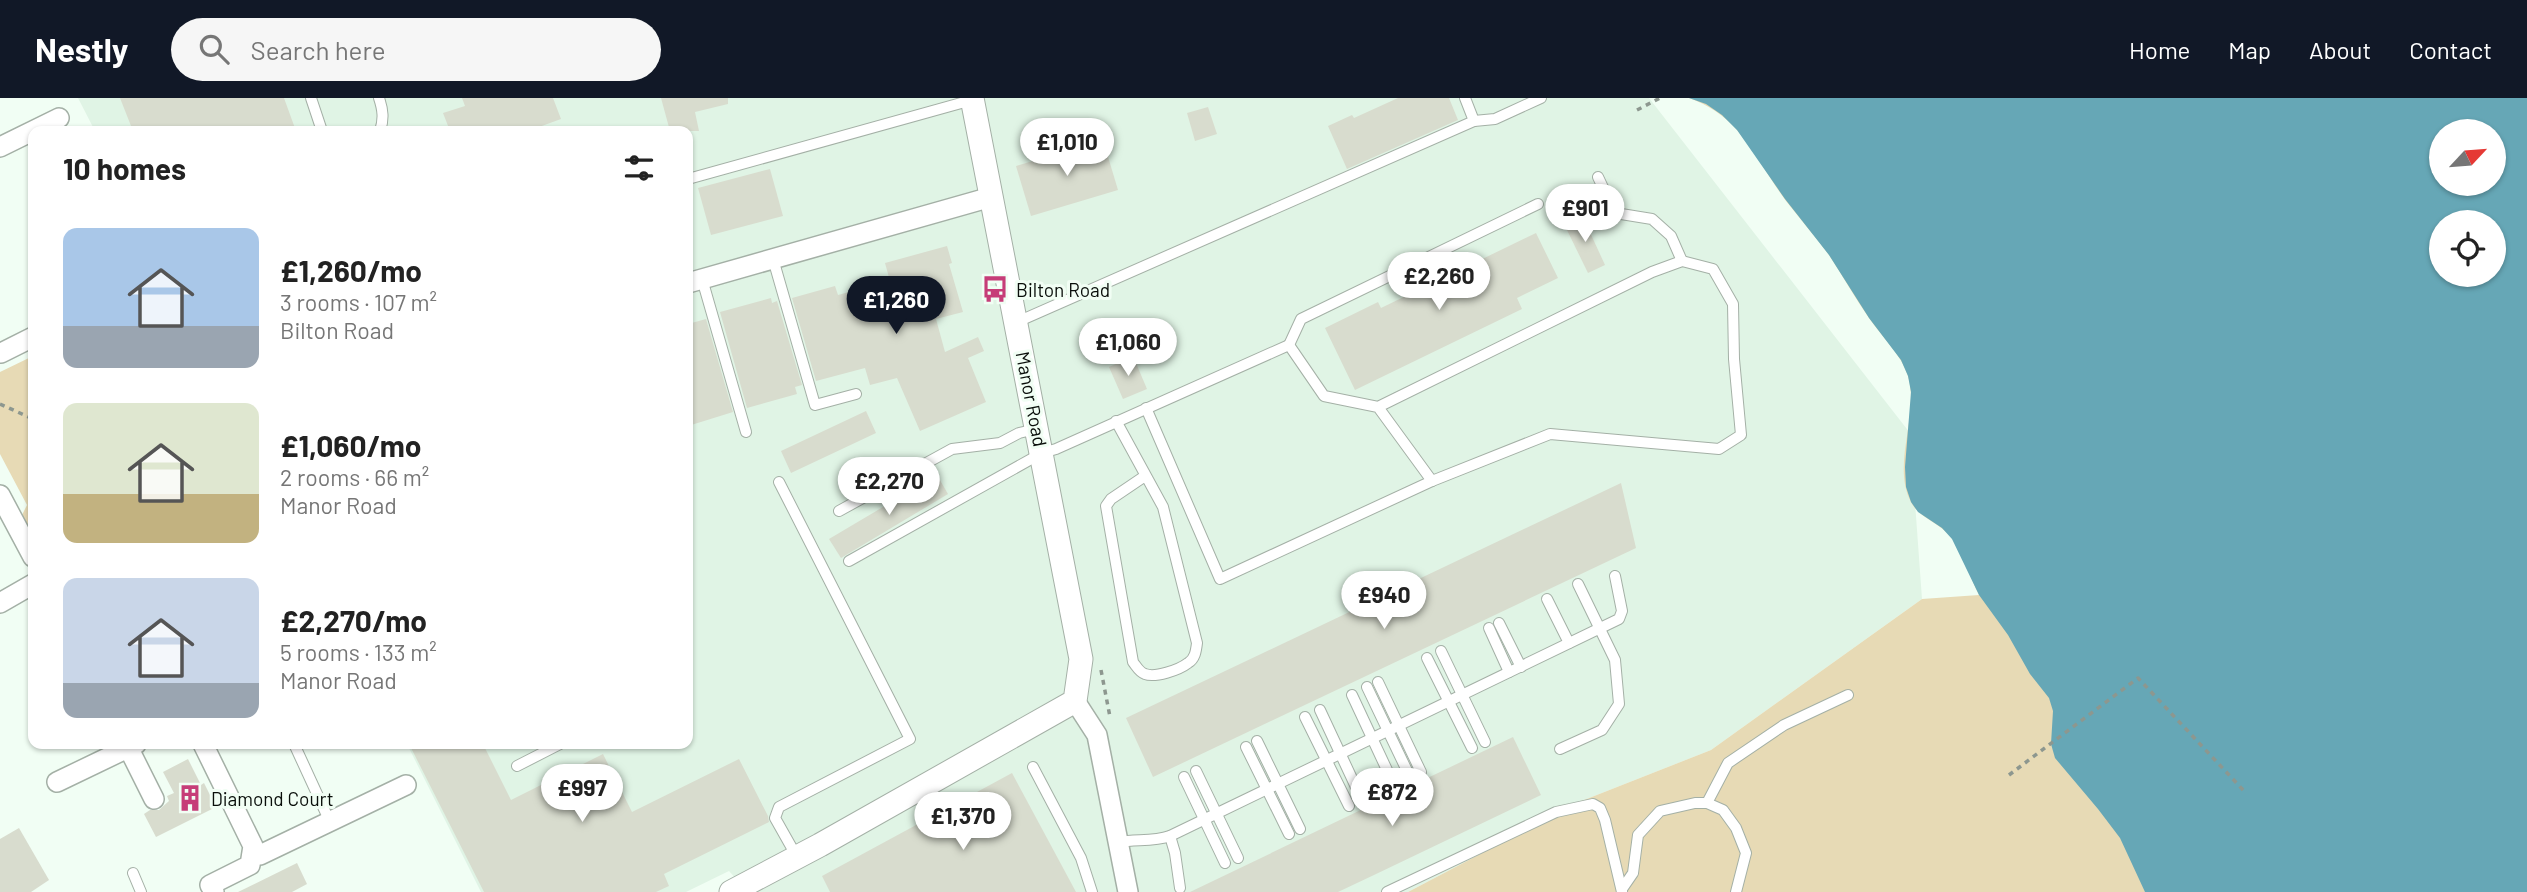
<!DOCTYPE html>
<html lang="en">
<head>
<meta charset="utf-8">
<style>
	:root { --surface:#fff; --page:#f6f6f6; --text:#222; --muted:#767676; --accent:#111827 }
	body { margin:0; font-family:Barlow,sans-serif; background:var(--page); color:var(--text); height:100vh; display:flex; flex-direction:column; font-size:26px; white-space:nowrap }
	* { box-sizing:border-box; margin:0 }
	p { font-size:23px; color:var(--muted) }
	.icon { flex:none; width:38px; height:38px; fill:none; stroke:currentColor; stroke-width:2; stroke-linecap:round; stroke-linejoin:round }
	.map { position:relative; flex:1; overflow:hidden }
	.sheet { position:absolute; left:28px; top:28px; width:665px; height:623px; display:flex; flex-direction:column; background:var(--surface); border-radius:14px; box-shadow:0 2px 5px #0004 }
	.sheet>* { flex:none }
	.needle { width:46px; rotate:64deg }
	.fabs { position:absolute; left:2429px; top:21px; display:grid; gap:14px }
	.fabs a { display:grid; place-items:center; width:77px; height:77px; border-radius:50%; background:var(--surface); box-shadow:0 2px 5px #0004; font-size:35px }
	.price { position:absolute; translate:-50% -60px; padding:0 16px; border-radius:24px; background:#fff; color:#222; font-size:23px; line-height:46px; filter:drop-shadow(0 2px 4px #0008) }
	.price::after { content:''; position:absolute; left:50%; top:42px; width:21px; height:16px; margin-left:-10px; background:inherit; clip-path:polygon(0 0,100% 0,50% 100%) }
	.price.selected { background:var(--accent); color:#fff }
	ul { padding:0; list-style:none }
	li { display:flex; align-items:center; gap:21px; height:175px; padding:0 35px }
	li span { display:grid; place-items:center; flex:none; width:196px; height:140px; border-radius:14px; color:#555 }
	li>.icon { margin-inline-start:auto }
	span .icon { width:84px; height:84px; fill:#fffc; stroke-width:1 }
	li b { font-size:30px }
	h2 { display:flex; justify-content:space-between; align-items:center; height:84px; padding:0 35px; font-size:30px }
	header { display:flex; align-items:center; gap:42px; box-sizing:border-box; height:98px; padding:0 35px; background:var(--accent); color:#fff }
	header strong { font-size:33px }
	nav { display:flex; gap:38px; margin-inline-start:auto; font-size:24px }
	.search { width:490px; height:63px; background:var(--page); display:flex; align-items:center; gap:18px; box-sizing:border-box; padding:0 24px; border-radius:38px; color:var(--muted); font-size:26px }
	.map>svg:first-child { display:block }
</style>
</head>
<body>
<header>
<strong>Nestly</strong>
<div class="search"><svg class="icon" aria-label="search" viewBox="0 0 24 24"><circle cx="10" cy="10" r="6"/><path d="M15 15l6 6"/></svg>Search here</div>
<nav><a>Home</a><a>Map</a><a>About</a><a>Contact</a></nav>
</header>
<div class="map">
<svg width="2527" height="794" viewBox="0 0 2527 794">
	<rect width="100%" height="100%" fill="#f1fef4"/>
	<path fill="#e0f4e5" d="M78,0H1649L1910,335L1922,501L1711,652L1579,704L1408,794H748L729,773L686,794H481L407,646H688V33H95Z"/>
	<g fill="#e7dab5">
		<path d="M1689,0H2043L2527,772V794H1408L1579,704L1711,652L1922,501L1979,497C1970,479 1963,455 1951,439C1940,425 1919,420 1911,404C1891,366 1920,317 1908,278C1901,256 1882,239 1869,220C1855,200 1843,178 1829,157C1815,138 1800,121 1786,103C1769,80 1756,54 1737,32C1724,17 1708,7 1689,0Z"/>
		<path d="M33,258V436L22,417L27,407L0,356V274Z"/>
	</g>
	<path fill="#66a7b6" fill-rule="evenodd" d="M1689,0H2527V794H2145L2120,740L2098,711L2055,660L2051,646L2053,613L2049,600L2030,576L2008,537L1979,497L1952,441L1942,430L1918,414L1911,404L1906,389L1905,369L1911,294L1908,278L1901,262L1869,220L1829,157L1785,101L1737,32L1722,17L1706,6ZM2441,33H2494V86H2441ZM2441,124H2494V177H2441Z"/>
	<g fill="#d8dcce">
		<path d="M120,0H284L296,33H133Z"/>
		<path d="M462,0H553L561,21L528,33H450L443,15L465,8Z"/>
		<path d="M661,0H728V6L695,14L699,33H670Z"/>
		<path d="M1398,0H1449L1458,22L1347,71L1328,28L1352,17L1354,20Z"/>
		<path d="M1208,9L1217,36L1195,43L1187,15Z"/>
		<path d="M1103,42L1118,92L1031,118L1016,68Z"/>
		<path d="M770,71L783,118L711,137L698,90Z"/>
		<path d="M1582,117L1605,167L1588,175L1564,126Z"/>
		<path d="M1536,135L1558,180L1517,200L1522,211L1355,292L1325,230L1378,204L1381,210Z"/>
		<path d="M947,148L952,165L949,166L963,214L936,221L945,254L978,239L984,253L968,260L986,304L920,333L897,280L870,287L865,270L816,283L792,200L835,188L838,197L890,183L885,165Z"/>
		<path d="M771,200L772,205L777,203L802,287L795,289L797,296L747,310L720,214Z"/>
		<path d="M706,221L733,314L688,328V226Z"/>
		<path d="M1133,258L1147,291L1123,301L1109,269Z"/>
		<path d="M866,313L876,335L791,375L781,353Z"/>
		<path d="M937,377L948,396L841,460L829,441Z"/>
		<path d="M1621,385L1636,450L1153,679L1126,620Z"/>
		<path d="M1513,639L1541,697L1374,777L1338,794H1190Z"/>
		<path d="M409,646H483L511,702L603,656L632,714L739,661L768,718L769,724L664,776L669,788L656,794H484Z"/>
		<path d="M188,661L201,687L204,685L216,709L156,739L144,716L150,712H159L169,703L167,698L174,695L163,674Z"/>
		<path d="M1012,675L1076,794H830L822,778Z"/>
		<path d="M19,730L49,782L31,794H0V741Z"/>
		<path d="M297,765L307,786L292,794H238Z"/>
	</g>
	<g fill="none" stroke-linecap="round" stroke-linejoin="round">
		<defs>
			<g id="service">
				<path d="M311,0L322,33"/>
				<path d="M379,0C383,12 384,21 380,33"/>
				<path d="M1474,23L1495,21L1541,0"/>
				<path d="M1598,79L1615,115L1652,121L1671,138L1682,163"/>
				<path d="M688,81L972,2"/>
				<path d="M773,161L815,307L856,296"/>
				<path d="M702,181L746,334"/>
				<path d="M1017,224L1474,23L1465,0"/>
				<path d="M1289,247L1301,221L1538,106"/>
				<path d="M1146,310L1220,481L1432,383"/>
				<path d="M1116,323L1163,409L1197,545C1196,553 1195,561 1188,565C1179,572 1155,580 1145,576C1139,574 1137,569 1133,564L1106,408L1111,401L1145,378"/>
				<path d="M779,384L910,641L779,709L775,720L797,759"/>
				<path d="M839,413L952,351L1000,345L1019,335L1036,331"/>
				<path d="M849,463L1042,355L1056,351L1289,247L1324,298L1378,309L1432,383L1550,336L1719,351L1741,337L1734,261L1733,206L1713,171L1682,163L1652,174L1378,309"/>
				<path d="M1547,501L1569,545"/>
				<path d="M1499,525L1521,569"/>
				<path d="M1489,530L1509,574"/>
				<path d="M1441,553L1485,644"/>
				<path d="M1427,560L1472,650"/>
				<path d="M1378,584L1421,674"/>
				<path d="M1367,589L1410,679"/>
				<path d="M1352,597L1394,687"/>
				<path d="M1320,612L1362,702"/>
				<path d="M1305,619L1349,708"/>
				<path d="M1257,643L1300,731"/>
				<path d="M295,648L330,724"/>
				<path d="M1246,649L1289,736"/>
				<path d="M1560,651L1602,632L1619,606L1615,562L1578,486"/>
				<path d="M517,668L560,646"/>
				<path d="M1033,669L1081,760L1092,794"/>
				<path d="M1196,673L1238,760"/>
				<path d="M1184,679L1225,765"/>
				<path d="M1707,705L1728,665L1784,627L1848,597"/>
				<path d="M1170,738L1175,755L1180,790"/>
				<path d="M1119,744C1137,741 1153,744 1170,738L1619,521L1622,513L1615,478"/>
				<path d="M133,775L141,794"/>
				<path d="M1622,791L1633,775L1638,737L1660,713L1695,705H1707L1723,712L1736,730L1746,755L1736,794"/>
				<path d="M1387,794L1556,714L1593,706L1600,710L1605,722L1622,794"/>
			</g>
			<g id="minor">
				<path d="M0,49L59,20"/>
				<path d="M688,185L991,99"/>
				<path d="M1,255L33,239"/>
				<path d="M0,397L33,459"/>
				<path d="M0,505L33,486"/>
				<path d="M1075,603L1097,637L1128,794"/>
				<path d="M203,646L253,748L250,767L210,787L214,794"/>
				<path d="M128,649L154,701"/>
				<path d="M57,684L136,646"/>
				<path d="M252,757H260L406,687"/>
			</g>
			<path id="tertiary" d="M731,794L820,747L1075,603L1081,561L972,0"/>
		</defs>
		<use href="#service" stroke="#a4b0a6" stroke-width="12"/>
		<use href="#minor" stroke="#a4b0a6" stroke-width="22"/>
		<use href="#tertiary" stroke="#a4b0a6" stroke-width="25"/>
		<g stroke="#8d978f" stroke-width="3.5" stroke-dasharray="5 5" stroke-linecap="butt">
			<path d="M1637,12L1660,0"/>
			<path d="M0,306L33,321"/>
			<path d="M1101,572L1110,619"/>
			<path d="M2009,677L2138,580L2245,694"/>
		</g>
		<use href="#service" stroke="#fff" stroke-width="10"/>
		<use href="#minor" stroke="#fff" stroke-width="19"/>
		<use href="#tertiary" stroke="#fff" stroke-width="23"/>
	</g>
	<defs>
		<symbol id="bus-bare" viewBox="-9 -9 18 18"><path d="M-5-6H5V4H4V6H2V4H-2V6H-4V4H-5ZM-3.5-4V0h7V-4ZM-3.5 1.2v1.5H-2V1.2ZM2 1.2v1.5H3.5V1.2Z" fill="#c63d78" stroke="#f1fef4" stroke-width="2.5" paint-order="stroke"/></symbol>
		<symbol id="building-bare" viewBox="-9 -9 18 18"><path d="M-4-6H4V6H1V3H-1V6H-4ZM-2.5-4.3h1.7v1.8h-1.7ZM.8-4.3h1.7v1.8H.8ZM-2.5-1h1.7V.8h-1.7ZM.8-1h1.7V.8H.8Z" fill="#c63d78" stroke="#f1fef4" stroke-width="2.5" paint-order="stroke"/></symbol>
	</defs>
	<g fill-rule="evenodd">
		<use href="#bus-bare" x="976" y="172" width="38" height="38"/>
		<use href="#building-bare" x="171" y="681" width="38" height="38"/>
	</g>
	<g text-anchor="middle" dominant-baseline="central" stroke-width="6" stroke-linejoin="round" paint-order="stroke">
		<g font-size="19" fill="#090e0a" stroke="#f1fef4" text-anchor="start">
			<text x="1016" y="191">Bilton Road</text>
			<text x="211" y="700">Diamond Court</text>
		</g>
		<g font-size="19" fill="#090e0a" stroke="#f1fef4">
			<text transform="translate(1032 301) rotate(79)">Manor Road</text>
		</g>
	</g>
</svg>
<div class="fabs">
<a><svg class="needle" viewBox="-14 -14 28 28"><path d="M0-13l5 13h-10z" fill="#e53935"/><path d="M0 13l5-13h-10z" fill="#767676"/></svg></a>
<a><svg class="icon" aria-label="locate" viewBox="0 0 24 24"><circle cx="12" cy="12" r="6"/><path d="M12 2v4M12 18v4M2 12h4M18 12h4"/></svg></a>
</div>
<b class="price" style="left:1067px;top:80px">£1,010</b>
<b class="price" style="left:1585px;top:146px">£901</b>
<b class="price" style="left:1439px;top:214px">£2,260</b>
<b class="price selected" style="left:896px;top:238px">£1,260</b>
<b class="price" style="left:1128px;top:280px">£1,060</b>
<b class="price" style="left:889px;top:419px">£2,270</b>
<b class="price" style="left:1384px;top:533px">£940</b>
<b class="price" style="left:582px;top:726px">£997</b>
<b class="price" style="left:1392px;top:730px">£872</b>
<b class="price" style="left:963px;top:754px">£1,370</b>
<section class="sheet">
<h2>10 homes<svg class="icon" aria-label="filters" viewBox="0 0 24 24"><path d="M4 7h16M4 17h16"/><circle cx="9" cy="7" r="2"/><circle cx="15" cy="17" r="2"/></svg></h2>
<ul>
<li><span style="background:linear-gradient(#a9c7e8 70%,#9aa5b1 0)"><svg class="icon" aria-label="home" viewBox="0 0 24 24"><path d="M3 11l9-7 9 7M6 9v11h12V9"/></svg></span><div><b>£1,260/mo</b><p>3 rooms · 107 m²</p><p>Bilton Road</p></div></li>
<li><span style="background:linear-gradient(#dfe7d0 65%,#c2b280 0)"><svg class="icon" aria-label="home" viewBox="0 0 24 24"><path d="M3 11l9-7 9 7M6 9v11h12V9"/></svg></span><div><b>£1,060/mo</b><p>2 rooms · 66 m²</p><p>Manor Road</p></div></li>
<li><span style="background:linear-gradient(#c9d6e8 75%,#9aa5b1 0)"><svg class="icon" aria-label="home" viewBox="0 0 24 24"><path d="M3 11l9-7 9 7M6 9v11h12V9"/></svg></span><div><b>£2,270/mo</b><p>5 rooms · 133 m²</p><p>Manor Road</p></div></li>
</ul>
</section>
</div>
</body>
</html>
